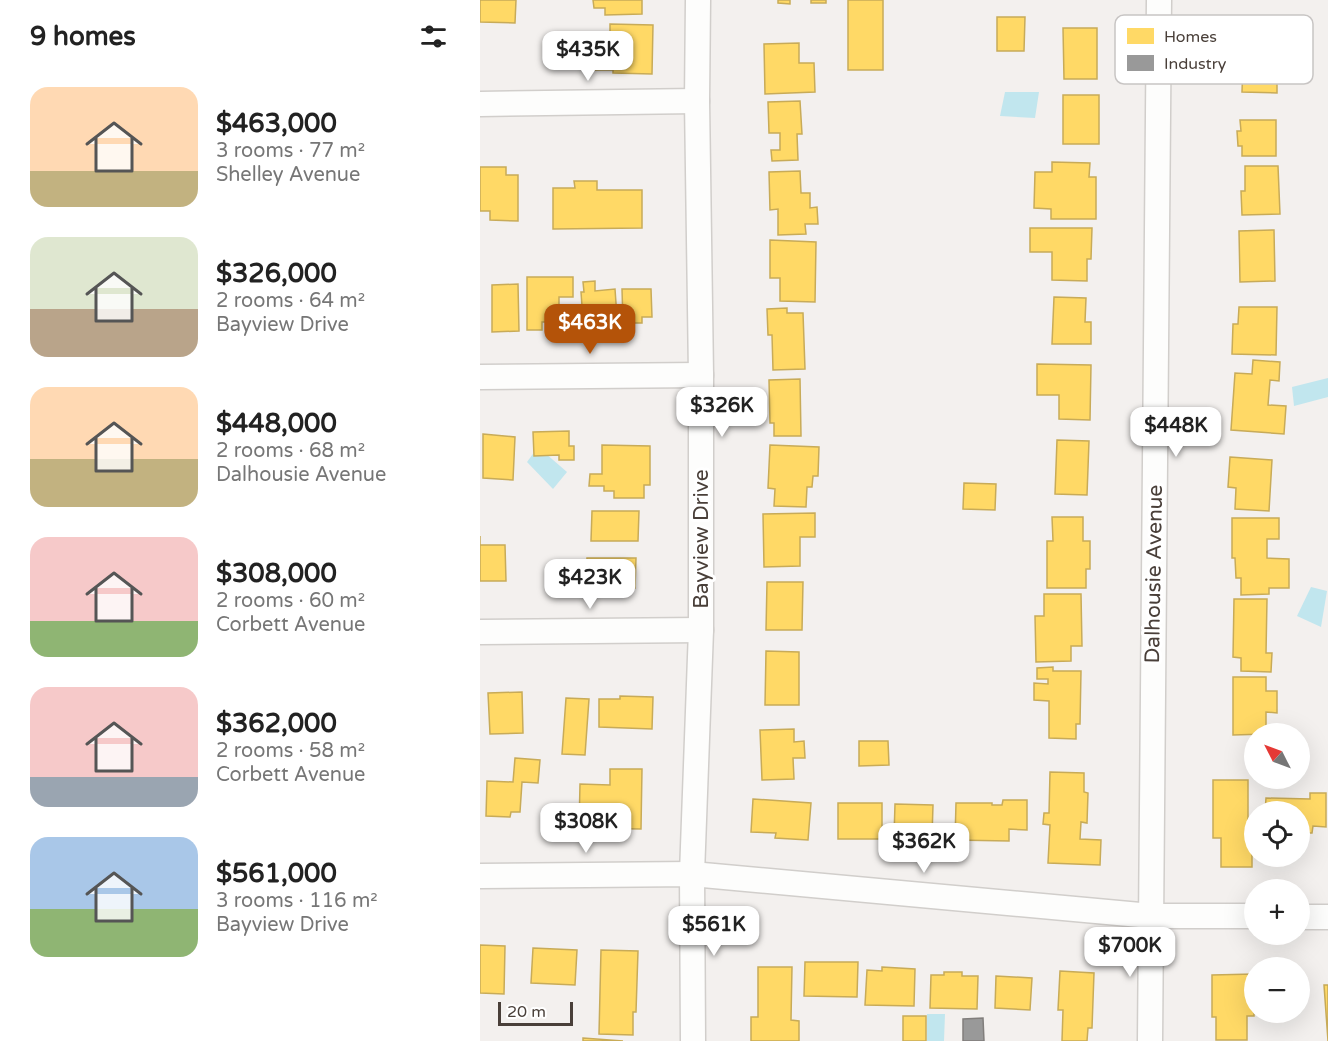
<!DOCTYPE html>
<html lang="en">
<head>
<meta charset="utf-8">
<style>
	:root { --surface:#fff; --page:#f2f2f2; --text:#222; --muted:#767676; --accent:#b45309 }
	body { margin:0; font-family:"Varela Round",sans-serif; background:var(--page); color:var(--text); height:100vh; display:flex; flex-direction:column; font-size:22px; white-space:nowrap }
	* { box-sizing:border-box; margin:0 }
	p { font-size:20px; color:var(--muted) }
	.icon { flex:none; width:33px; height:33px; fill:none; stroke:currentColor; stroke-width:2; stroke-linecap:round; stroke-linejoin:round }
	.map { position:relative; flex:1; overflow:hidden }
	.details { display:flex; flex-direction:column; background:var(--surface); width:480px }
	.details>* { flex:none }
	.needle { width:39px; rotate:312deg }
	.controls { position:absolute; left:764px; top:723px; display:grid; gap:12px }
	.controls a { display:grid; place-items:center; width:66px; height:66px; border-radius:50%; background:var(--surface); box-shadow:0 6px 24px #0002; font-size:30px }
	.scale { position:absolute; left:18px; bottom:15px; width:75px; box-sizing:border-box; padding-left:6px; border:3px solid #493f39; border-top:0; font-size:16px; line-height:21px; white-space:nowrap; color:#493f39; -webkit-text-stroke:4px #fff; paint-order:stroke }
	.price { position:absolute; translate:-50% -51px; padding:0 14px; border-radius:12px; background:#fff; color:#222; font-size:20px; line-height:39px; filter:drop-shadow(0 2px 3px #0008) }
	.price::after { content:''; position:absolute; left:50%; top:36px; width:18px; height:14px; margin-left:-9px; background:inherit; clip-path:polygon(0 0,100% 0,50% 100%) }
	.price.on { background:var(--accent); color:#fff }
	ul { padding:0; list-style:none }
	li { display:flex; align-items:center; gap:18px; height:150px; padding:0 30px }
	li span { display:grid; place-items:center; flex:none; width:168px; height:120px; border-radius:18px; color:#555 }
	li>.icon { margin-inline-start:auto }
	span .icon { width:72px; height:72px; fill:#fffc; stroke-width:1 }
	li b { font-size:26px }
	h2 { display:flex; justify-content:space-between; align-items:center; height:72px; padding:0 30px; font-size:26px }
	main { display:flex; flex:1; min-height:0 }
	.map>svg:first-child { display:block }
</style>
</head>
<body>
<main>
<section class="details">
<h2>9 homes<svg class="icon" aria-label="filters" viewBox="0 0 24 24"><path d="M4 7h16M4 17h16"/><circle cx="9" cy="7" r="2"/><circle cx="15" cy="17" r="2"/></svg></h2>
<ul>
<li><span style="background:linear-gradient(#ffd9b3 70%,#c2b280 0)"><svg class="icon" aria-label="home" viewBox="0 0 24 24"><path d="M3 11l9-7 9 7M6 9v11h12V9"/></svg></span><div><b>$463,000</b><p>3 rooms · 77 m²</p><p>Shelley Avenue</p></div></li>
<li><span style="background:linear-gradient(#dfe7d0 60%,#b9a48a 0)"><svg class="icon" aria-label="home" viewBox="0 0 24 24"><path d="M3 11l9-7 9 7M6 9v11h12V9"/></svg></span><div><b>$326,000</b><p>2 rooms · 64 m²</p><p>Bayview Drive</p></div></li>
<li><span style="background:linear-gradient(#ffd9b3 60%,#c2b280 0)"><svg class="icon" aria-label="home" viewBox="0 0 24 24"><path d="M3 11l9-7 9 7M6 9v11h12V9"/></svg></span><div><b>$448,000</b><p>2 rooms · 68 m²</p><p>Dalhousie Avenue</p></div></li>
<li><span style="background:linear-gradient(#f6c9c9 70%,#8fb573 0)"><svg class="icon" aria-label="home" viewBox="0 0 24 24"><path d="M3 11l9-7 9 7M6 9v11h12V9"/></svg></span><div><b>$308,000</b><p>2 rooms · 60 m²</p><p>Corbett Avenue</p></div></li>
<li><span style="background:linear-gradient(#f6c9c9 75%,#9aa5b1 0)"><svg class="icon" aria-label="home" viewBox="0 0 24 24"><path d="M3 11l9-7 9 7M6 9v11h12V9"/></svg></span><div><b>$362,000</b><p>2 rooms · 58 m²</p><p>Corbett Avenue</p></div></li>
<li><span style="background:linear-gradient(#a9c7e8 60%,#8fb573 0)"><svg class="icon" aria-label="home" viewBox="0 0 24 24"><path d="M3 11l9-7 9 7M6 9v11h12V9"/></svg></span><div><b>$561,000</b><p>3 rooms · 116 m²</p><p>Bayview Drive</p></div></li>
</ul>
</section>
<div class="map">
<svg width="848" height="1041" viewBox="0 0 848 1041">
	<rect width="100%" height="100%" fill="#f3f0ee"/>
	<g fill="#c1e6ee">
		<path d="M525,92H559L555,118L520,116Z"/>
		<path d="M848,378V397L814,406L812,387Z"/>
		<path d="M58,447L87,472L73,489L47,462Z"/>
		<path d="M831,587L847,591L841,627L817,616Z"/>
		<path d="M447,1014H465L464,1041H447Z"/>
	</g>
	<g fill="#ffd966" stroke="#c8ab58" stroke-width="1.5">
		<path d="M0,0H36L35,23L0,22Z"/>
		<path d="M113,0H162V14L125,15V8H114Z"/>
		<path d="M298,0H310V4L298,3Z"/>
		<rect x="331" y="0" width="15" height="3"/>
		<rect x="368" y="0" width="35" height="70"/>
		<path d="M517,17H545L544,51H517Z"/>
		<path d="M130,24L173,25L172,74L133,73V70H108V45H130Z"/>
		<path d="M583,28H617V79H584Z"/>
		<path d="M764,36H797V93L762,92Z"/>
		<path d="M319,43V63H334L335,92L285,94L284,44Z"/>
		<rect x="583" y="95" width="36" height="49"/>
		<path d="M320,101L322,134H317L318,160L292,161L291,150H300V133H289L288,102Z"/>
		<path d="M760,120H796V156H762V146H758L757,131H761Z"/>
		<path d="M572,162L610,163L609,177H616V219H571V209L554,208L555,172H572Z"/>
		<path d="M765,166H798L800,214L762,215L761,191H765Z"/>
		<path d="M0,167H26V175H38V221L10,220V211H0Z"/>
		<path d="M320,171L321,193H330V208L337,207L338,224H325L326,234L298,235V209L290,210L289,172Z"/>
		<path d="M94,181H117V190H162V228L73,229V188H95Z"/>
		<path d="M550,228H612L611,259H607V281L572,280V252H550Z"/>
		<path d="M794,230L795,281L760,282L759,231Z"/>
		<path d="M290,240L336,242L335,302L300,301V278H290Z"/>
		<path d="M47,277H93V297H79V322H62V330H47Z"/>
		<path d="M115,281V291L135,289L137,317L103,320L101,292H104L103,282Z"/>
		<path d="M38,284L39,331L12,332V285Z"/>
		<path d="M142,289H171L172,317H162V323H143Z"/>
		<path d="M574,297L606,298L605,322H611V344H572Z"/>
		<path d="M759,307H797L796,355L752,354L753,324H758Z"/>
		<path d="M307,308V313H323L325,369L293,370L292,335H288L287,309Z"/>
		<path d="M773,360L800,362L799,381L790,380L788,405L806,406L804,434L751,430L755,373L772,374Z"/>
		<path d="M557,364L611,365L610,420L579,419V395H557Z"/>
		<path d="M320,379L321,436H294V423H290L289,380Z"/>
		<path d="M89,431V446H94V460H79V455L54,456L53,432Z"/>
		<path d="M3,434L35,437L33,480L3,478Z"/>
		<path d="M577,440L609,441L607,495L575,494Z"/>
		<path d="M122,445L170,446V485H164V498H134V491H124V486H109L110,474H122Z"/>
		<path d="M290,445L339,447L338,476H333L332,487H327L326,507L294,506L295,489L288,488Z"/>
		<path d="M750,457L792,460L789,511L755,509L756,488L748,487Z"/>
		<path d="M484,483L516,484L515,510L483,509Z"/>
		<path d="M112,511H159L158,541H111Z"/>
		<path d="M335,513V537H320V566L284,567L283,514Z"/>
		<path d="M572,517H603V541H610V569H606V588H567V541H573Z"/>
		<path d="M752,518H799V539H787V558L809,559V588H789V594L761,595V578H756L755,558H752Z"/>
		<path d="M0,536V545H25L26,581H0Z"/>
		<path d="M107,558H156L155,588L106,587Z"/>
		<path d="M287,582H323L322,630H286Z"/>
		<path d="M564,594H601L602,646H591V661L556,662L555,616H564Z"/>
		<path d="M754,599H787L786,653H792L791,672L761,671V658L753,657Z"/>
		<path d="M286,651L319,652V705H285Z"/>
		<path d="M573,667V671H601L600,724H596V739L569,738V701L554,700V683L568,684V679H557V668Z"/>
		<path d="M753,677H786V691H797V713L786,712V734L753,735Z"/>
		<path d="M42,692L43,733L10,734L8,693Z"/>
		<path d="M140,696L173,697L172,729L119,727V699H140Z"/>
		<path d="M86,698L109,699L105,755L82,754Z"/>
		<path d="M314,729V742L324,741L325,758H313L314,779L282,780L280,730Z"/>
		<path d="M379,741H408L409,765L379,766Z"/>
		<path d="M35,758L60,760L58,783L42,782L40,812H31L30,817L6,816L7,781L33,782Z"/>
		<path d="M130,769H162L161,829L99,828L100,784L130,785Z"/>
		<path d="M570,772L604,773V792L608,793L607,823L601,822L600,839L621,840L620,865L568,863L570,825L563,824L564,813H569Z"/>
		<path d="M733,780H768V836H772V867H741V838H733Z"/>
		<path d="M830,793H846V827L833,826L832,833H819V812H785L786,798L830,799Z"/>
		<path d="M273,799L331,803L328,840L295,838L296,833L271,832Z"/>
		<path d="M523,800H547V830L529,829V841L475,840L476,803H512V805H522Z"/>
		<rect x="358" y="803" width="44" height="36"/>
		<path d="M415,804L453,805L452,837L414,836Z"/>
		<path d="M0,945L25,946L24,994L0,993Z"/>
		<path d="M53,948L97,950L95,985L51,983Z"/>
		<path d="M121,950L158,951L156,1012H153V1035L119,1034Z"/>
		<path d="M325,962H378L377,997L324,996Z"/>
		<path d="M278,967H312L311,1020L319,1021V1041H271V1017H278Z"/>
		<path d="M402,967L435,969L434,1006L385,1005L387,970L402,971Z"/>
		<path d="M580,971L614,973L612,1028H608L607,1041H582L583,1010H578Z"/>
		<path d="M464,972H482V976H498L497,1009L450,1008L451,975H464Z"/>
		<path d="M774,974V1016H767V1040H736V1017H732V975Z"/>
		<path d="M516,976L552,978L550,1010L515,1008Z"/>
		<path d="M844,985H848V1041Z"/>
		<rect x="423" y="1016" width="23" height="25"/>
		<path d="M103,1038L143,1041H103Z"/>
	</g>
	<path fill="#999" stroke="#817e7c" stroke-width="1.5" d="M503,1018L504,1041H483V1019Z"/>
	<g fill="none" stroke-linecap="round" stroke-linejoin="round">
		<defs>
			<g id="minor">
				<path d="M0,104L217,101"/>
				<path d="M0,377L221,375"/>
				<path d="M0,632L221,630"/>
				<path d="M0,876L212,874L671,916H774"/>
				<path d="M819,917H848"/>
				<path d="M213,1041L212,874L221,630V375L217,101L218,0"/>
				<path d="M670,1041L679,0"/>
			</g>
		</defs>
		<use href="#minor" stroke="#d1cecb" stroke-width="27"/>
		<use href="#minor" stroke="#fdfdfc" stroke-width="24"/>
	</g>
	<g text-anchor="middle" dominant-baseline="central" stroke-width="6" stroke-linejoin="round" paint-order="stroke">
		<g font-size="21" fill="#493f39" stroke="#fff">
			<text transform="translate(221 539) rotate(-90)">Bayview Drive</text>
			<text transform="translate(674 574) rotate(-89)">Dalhousie Avenue</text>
		</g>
	</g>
	<rect x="635" y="15" width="198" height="69" rx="9" fill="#fff" stroke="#c8c5c4" stroke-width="1.5"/>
	<rect x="647" y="28" width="27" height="16" fill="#ffd966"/>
	<rect x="647" y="55" width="27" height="16" fill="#999"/>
	<g font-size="16" fill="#493f39">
		<text x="684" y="42">Homes</text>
		<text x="684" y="69">Industry</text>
	</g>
</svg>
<div class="controls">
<a><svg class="needle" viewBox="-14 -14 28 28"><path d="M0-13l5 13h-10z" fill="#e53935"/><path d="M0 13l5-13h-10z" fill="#767676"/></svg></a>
<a><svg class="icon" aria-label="locate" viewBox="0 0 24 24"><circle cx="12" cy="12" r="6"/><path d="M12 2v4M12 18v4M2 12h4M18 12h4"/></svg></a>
<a>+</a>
<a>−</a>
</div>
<div class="scale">20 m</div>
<b class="price" style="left:108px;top:82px">$435K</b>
<b class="price on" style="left:110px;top:355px">$463K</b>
<b class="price" style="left:242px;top:438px">$326K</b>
<b class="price" style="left:696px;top:458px">$448K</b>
<b class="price" style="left:110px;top:610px">$423K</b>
<b class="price" style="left:106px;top:854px">$308K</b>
<b class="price" style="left:444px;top:874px">$362K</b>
<b class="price" style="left:234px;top:957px">$561K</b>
<b class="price" style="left:650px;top:978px">$700K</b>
</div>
</main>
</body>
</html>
